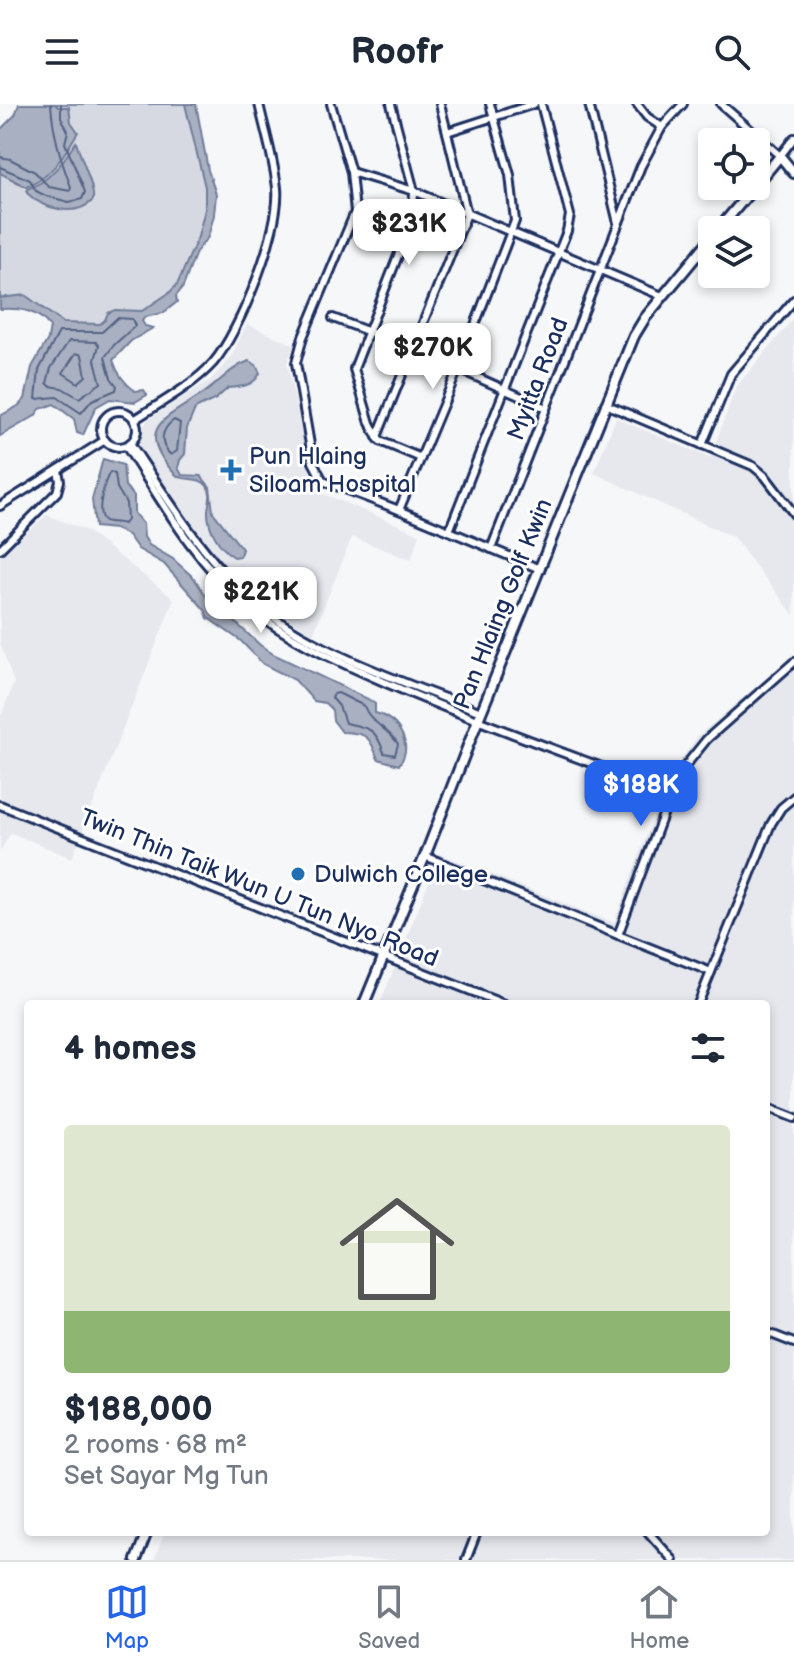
<!DOCTYPE html>
<html lang="en">
<head>
<meta charset="utf-8">
<style>
	:root { --surface:#fff; --page:#f2f2f3; --text:#1f2937; --muted:#747a83; --line:#e0e1e3; --accent:#2563eb }
	body { margin:0; font-family:"Balsamiq Sans",sans-serif; background:var(--page); color:var(--text); height:100vh; display:flex; flex-direction:column; font-size:30px; white-space:nowrap }
	* { box-sizing:border-box; margin:0 }
	p { font-size:26px; color:var(--muted) }
	.icon { flex:none; width:44px; height:44px; fill:none; stroke:currentColor; stroke-width:2; stroke-linecap:round; stroke-linejoin:round }
	.map { position:relative; flex:1; overflow:hidden }
	.details { position:absolute; left:24px; top:896px; width:746px; height:536px; display:flex; flex-direction:column; background:var(--surface); border-radius:8px; box-shadow:0 4px 12px #0003 }
	.details>* { flex:none }
	.fabs { position:absolute; left:698px; top:24px; display:grid; gap:16px }
	.fabs a { display:grid; place-items:center; width:72px; height:72px; border-radius:8px; background:var(--surface); box-shadow:0 4px 12px #0003; font-size:40px }
	.price { position:absolute; translate:-50% -68px; padding:0 18px; border-radius:16px; background:#fff; color:#222; font-size:26px; line-height:52px; filter:drop-shadow(0 2px 4px #0008) }
	.price::after { content:''; position:absolute; left:50%; top:48px; width:24px; height:18px; margin-left:-12px; background:inherit; clip-path:polygon(0 0,100% 0,50% 100%) }
	.price.current { background:var(--accent); color:#fff }
	ul { padding:0; list-style:none }
	li { display:grid; align-content:center; gap:16px; height:424px; padding:0 40px }
	li span { display:grid; place-items:center; height:248px; border-radius:8px; color:#555 }
	li>.icon { margin-inline-start:auto }
	span .icon { width:144px; height:144px; fill:#fffc; stroke-width:1 }
	li b { font-size:34px }
	h2 { display:flex; justify-content:space-between; align-items:center; height:96px; padding:0 40px; font-size:34px }
	header { display:flex; justify-content:space-between; align-items:center; height:104px; padding:0 40px; background:var(--surface); font-size:36px; font-weight:600 }
	.dock { display:flex; justify-content:space-around; align-items:center; height:112px; border-top:2px solid var(--line); background:var(--surface); font-size:22px; color:var(--muted) }
	.dock a { display:grid; justify-items:center; gap:4px }
	.dock .current { color:var(--accent) }
	.map>svg:first-child { display:block }
</style>
</head>
<body>
<header><svg class="icon" aria-label="menu" viewBox="0 0 24 24"><path d="M4 6h16M4 12h16M4 18h16"/></svg>Roofr<svg class="icon" aria-label="search" viewBox="0 0 24 24"><circle cx="10" cy="10" r="6"/><path d="M15 15l6 6"/></svg></header>
<div class="map">
<svg width="794" height="1456" viewBox="0 0 794 1456">
	<rect width="100%" height="100%" fill="#f6f7f9"/>
	<filter id="ink" filterUnits="userSpaceOnUse"><feTurbulence type="fractalNoise" baseFrequency=".0125" numOctaves="2"/><feDisplacementMap in="SourceGraphic" scale="16" xChannelSelector="R" yChannelSelector="G"/><feConvolveMatrix kernelMatrix="1 2 1 2 8 2 1 2 1" color-interpolation-filters="sRGB"/></filter>
	<g filter="url(#ink)">
		<g fill="#e6e8ee">
			<path d="M794,214V511L733,433L594,369L616,314L710,354L736,283Z"/>
			<path d="M247,220L294,241L287,259L314,386L420,430L411,456L352,433L313,530L268,503L234,474L214,452L139,347L141,329L147,316L210,276L230,255Z"/>
			<path d="M47,411L87,427L174,495L72,754L11,729L0,747V614L14,579L0,539V452Z"/>
			<path d="M794,551V1456H154L165,1428H766V900H380L440,750L614,819L667,676L698,632Z"/>
		</g>
		<path fill="#d6d9e2" stroke="#7884a0" stroke-width="2" d="M24,0H189L210,88L205,126L181,180L103,244L25,199L0,198V39Z"/>
		<g fill="#a9b0c1" stroke="#707c99" stroke-width="2">
			<path d="M19,0H55L58,3H69L71,18L78,28C65,49 51,75 26,83L0,69V26L15,11Z"/>
			<path d="M185,0H196L208,66L216,90L214,111L208,133L196,148L183,183L176,192L177,198L163,209L145,213L142,217L145,222L153,224L131,237L113,256C117,269 123,278 135,287L144,286L147,291L135,298L110,295L96,303L83,331L77,329L74,315L54,300L40,305L35,312L0,332V312L18,302L25,295L32,263L48,235L50,223C38,206 20,204 0,205V194L25,191L63,219L100,220L105,216L108,209L115,206L142,207L169,189L177,181L198,133L205,105V83Z"/>
			<path d="M76,38C80,53 95,83 93,96C76,114 43,105 27,89V85C50,78 63,57 76,38Z"/>
			<path d="M249,257L256,261L260,269C254,282 241,283 228,284L216,295L195,305L187,324L185,350L180,356L178,364L182,371L201,372L210,383L213,408L242,445L240,452L234,453C219,444 207,424 208,406C209,397 213,390 207,382C199,371 183,379 174,369C132,323 167,314 204,289C220,278 230,264 249,257Z"/>
			<path d="M103,355L123,361L125,382L134,392V409L143,420L144,433L149,441L173,455L194,474L216,507H223L260,541L273,550L368,595L375,600V609C399,615 414,641 399,661L378,655C369,632 368,629 342,628L333,616L332,606L325,599L314,597L295,576L263,560L241,537L208,514L205,506L164,460L138,445L128,431L115,425L95,423L92,395Z"/>
		</g>
		<g fill="none" stroke-linecap="round" stroke-linejoin="round">
			<g stroke="#546386" stroke-width="2">
				<path d="M0,53L10,55L35,68L49,83L70,87L71,83C60,55 53,29 51,0"/>
				<path d="M0,63L30,76L36,87L46,92L69,98L82,95L85,88L65,39L68,27L61,13V0"/>
				<path d="M117,214L132,215L135,222L114,241L105,253L111,274L117,282L116,286L92,296L81,309L57,293L36,295L39,266L59,228H102Z"/>
				<path d="M69,237L96,238L99,241L95,256L101,279L79,294L62,284L50,282L47,279L51,264Z"/>
				<path d="M76,249L82,251L86,272L78,279L63,269Z"/>
				<path d="M174,316L180,319L177,347L171,351C158,340 161,325 174,316Z"/>
				<path d="M110,368L115,370L117,384L126,399L127,416L124,420C120,418 109,419 105,417C94,411 105,376 110,368Z"/>
				<path d="M338,589L364,602C370,619 388,624 398,640L395,651L384,649C376,624 369,624 345,619L339,602L332,594L334,590Z"/>
			</g>
			<defs>
				<g id="street">
					<path d="M331,0L351,68L414,87L662,192"/>
					<path d="M490,0L510,71L515,117L458,265L399,406L540,465"/>
					<path d="M589,0L618,119"/>
					<path d="M637,0L647,13L662,23"/>
					<path d="M721,0L780,52L794,34"/>
					<path d="M447,28L534,0"/>
					<path d="M351,68L355,108L303,233L296,259L313,358L323,377L399,406"/>
					<path d="M333,214L414,245L546,304"/>
					<path d="M605,300L753,362L765,372L794,410"/>
					<circle cx="119" cy="325" r="18"/>
					<path d="M134,316C160,299 192,282 213,259C240,228 281,125 277,84C274,56 265,27 259,0"/>
					<path d="M377,333L370,319L354,265L413,113L414,87L391,0"/>
					<path d="M130,339C163,388 206,457 250,495C310,548 407,579 481,608"/>
					<path d="M702,341L731,270L794,196"/>
					<path d="M126,342C161,396 194,456 243,498C286,536 339,558 391,581C483,621 577,653 671,689"/>
					<path d="M421,354L380,337L377,333L467,110L440,0"/>
					<path d="M0,402L105,336"/>
					<path d="M449,427L567,127L570,111L541,0"/>
					<path d="M0,445L57,388L60,377L58,366"/>
					<path d="M491,445L641,62L662,23L683,0"/>
					<path d="M0,701L504,900"/>
					<path d="M425,752L618,831"/>
					<path d="M711,868L618,831L678,671L707,635L794,558"/>
					<path d="M698,900L771,720L781,704L794,693"/>
					<path d="M766,1003L794,1014"/>
					<path d="M766,1228L794,1239"/>
					<path d="M648,1428L673,1456"/>
					<path d="M466,1456L477,1428"/>
				</g>
				<g id="secondary">
					<path d="M756,81L780,52L794,69"/>
					<path d="M718,126L755,82"/>
					<path d="M364,900L425,752L478,616L634,232L645,214L712,133"/>
					<path d="M136,1456L147,1428"/>
				</g>
			</defs>
			<use href="#street" stroke="#1b2f5e" stroke-width="12"/>
			<use href="#secondary" stroke="#1b2f5e" stroke-width="14"/>
			<use href="#street" stroke="#fff" stroke-width="6"/>
			<use href="#secondary" stroke="#fff" stroke-width="8"/>
		</g>
	</g>
	<g fill="#1f6fb2" stroke="#fff" stroke-width="3">
		<path d="M227 354h8v8h8v8h-8v8h-8v-8h-8v-8h8z"/>
		<circle cx="298" cy="770" r="8"/>
	</g>
	<g text-anchor="middle" dominant-baseline="central" stroke-width="6" stroke-linejoin="round" paint-order="stroke">
		<g font-size="24" fill="#1b2f5e" stroke="#fff">
			<text transform="translate(538 275) rotate(-69)">Myitta Road</text>
			<text transform="translate(503 500) rotate(-68)">Pan Hlaing Golf Kwin</text>
			<text transform="translate(259 784) rotate(22)">Twin Thin Taik Wun U Tun Nyo Road</text>
		</g>
		<g font-size="24" fill="#1b2f5e" stroke="#fff" text-anchor="start">
			<text x="249" y="352">Pun Hlaing<tspan x="249" dy="28">Siloam Hospital</tspan></text>
			<text x="314" y="770">Dulwich College</text>
		</g>
	</g>
</svg>
<div class="fabs">
<a><svg class="icon" aria-label="locate" viewBox="0 0 24 24"><circle cx="12" cy="12" r="6"/><path d="M12 2v4M12 18v4M2 12h4M18 12h4"/></svg></a>
<a><svg class="icon" aria-label="layers" viewBox="0 0 24 24"><path d="M12 4l9 5-9 5-9-5zM3 14l9 5 9-5"/></svg></a>
</div>
<b class="price" style="left:409px;top:163px">$231K</b>
<b class="price" style="left:433px;top:287px">$270K</b>
<b class="price" style="left:261px;top:531px">$221K</b>
<b class="price current" style="left:641px;top:724px">$188K</b>
<section class="details">
<h2>4 homes<svg class="icon" aria-label="filters" viewBox="0 0 24 24"><path d="M4 7h16M4 17h16"/><circle cx="9" cy="7" r="2"/><circle cx="15" cy="17" r="2"/></svg></h2>
<ul>
<li><span style="background:linear-gradient(#dfe7d0 75%,#8fb573 0)"><svg class="icon" aria-label="home" viewBox="0 0 24 24"><path d="M3 11l9-7 9 7M6 9v11h12V9"/></svg></span><div><b>$188,000</b><p>2 rooms · 68 m²</p><p>Set Sayar Mg Tun</p></div></li>
</ul>
</section>
</div>
<nav class="dock">
<a class="current"><svg class="icon" aria-label="map" viewBox="0 0 24 24"><path d="M3 6l6-2 6 2 6-2v14l-6 2-6-2-6 2zM9 4v14M15 6v14"/></svg>Map</a>
<a><svg class="icon" aria-label="saved" viewBox="0 0 24 24"><path d="M7 4h10v16l-5-4-5 4z"/></svg>Saved</a>
<a><svg class="icon" aria-label="home" viewBox="0 0 24 24"><path d="M3 11l9-7 9 7M6 9v11h12V9"/></svg>Home</a>
</nav>
</body>
</html>
